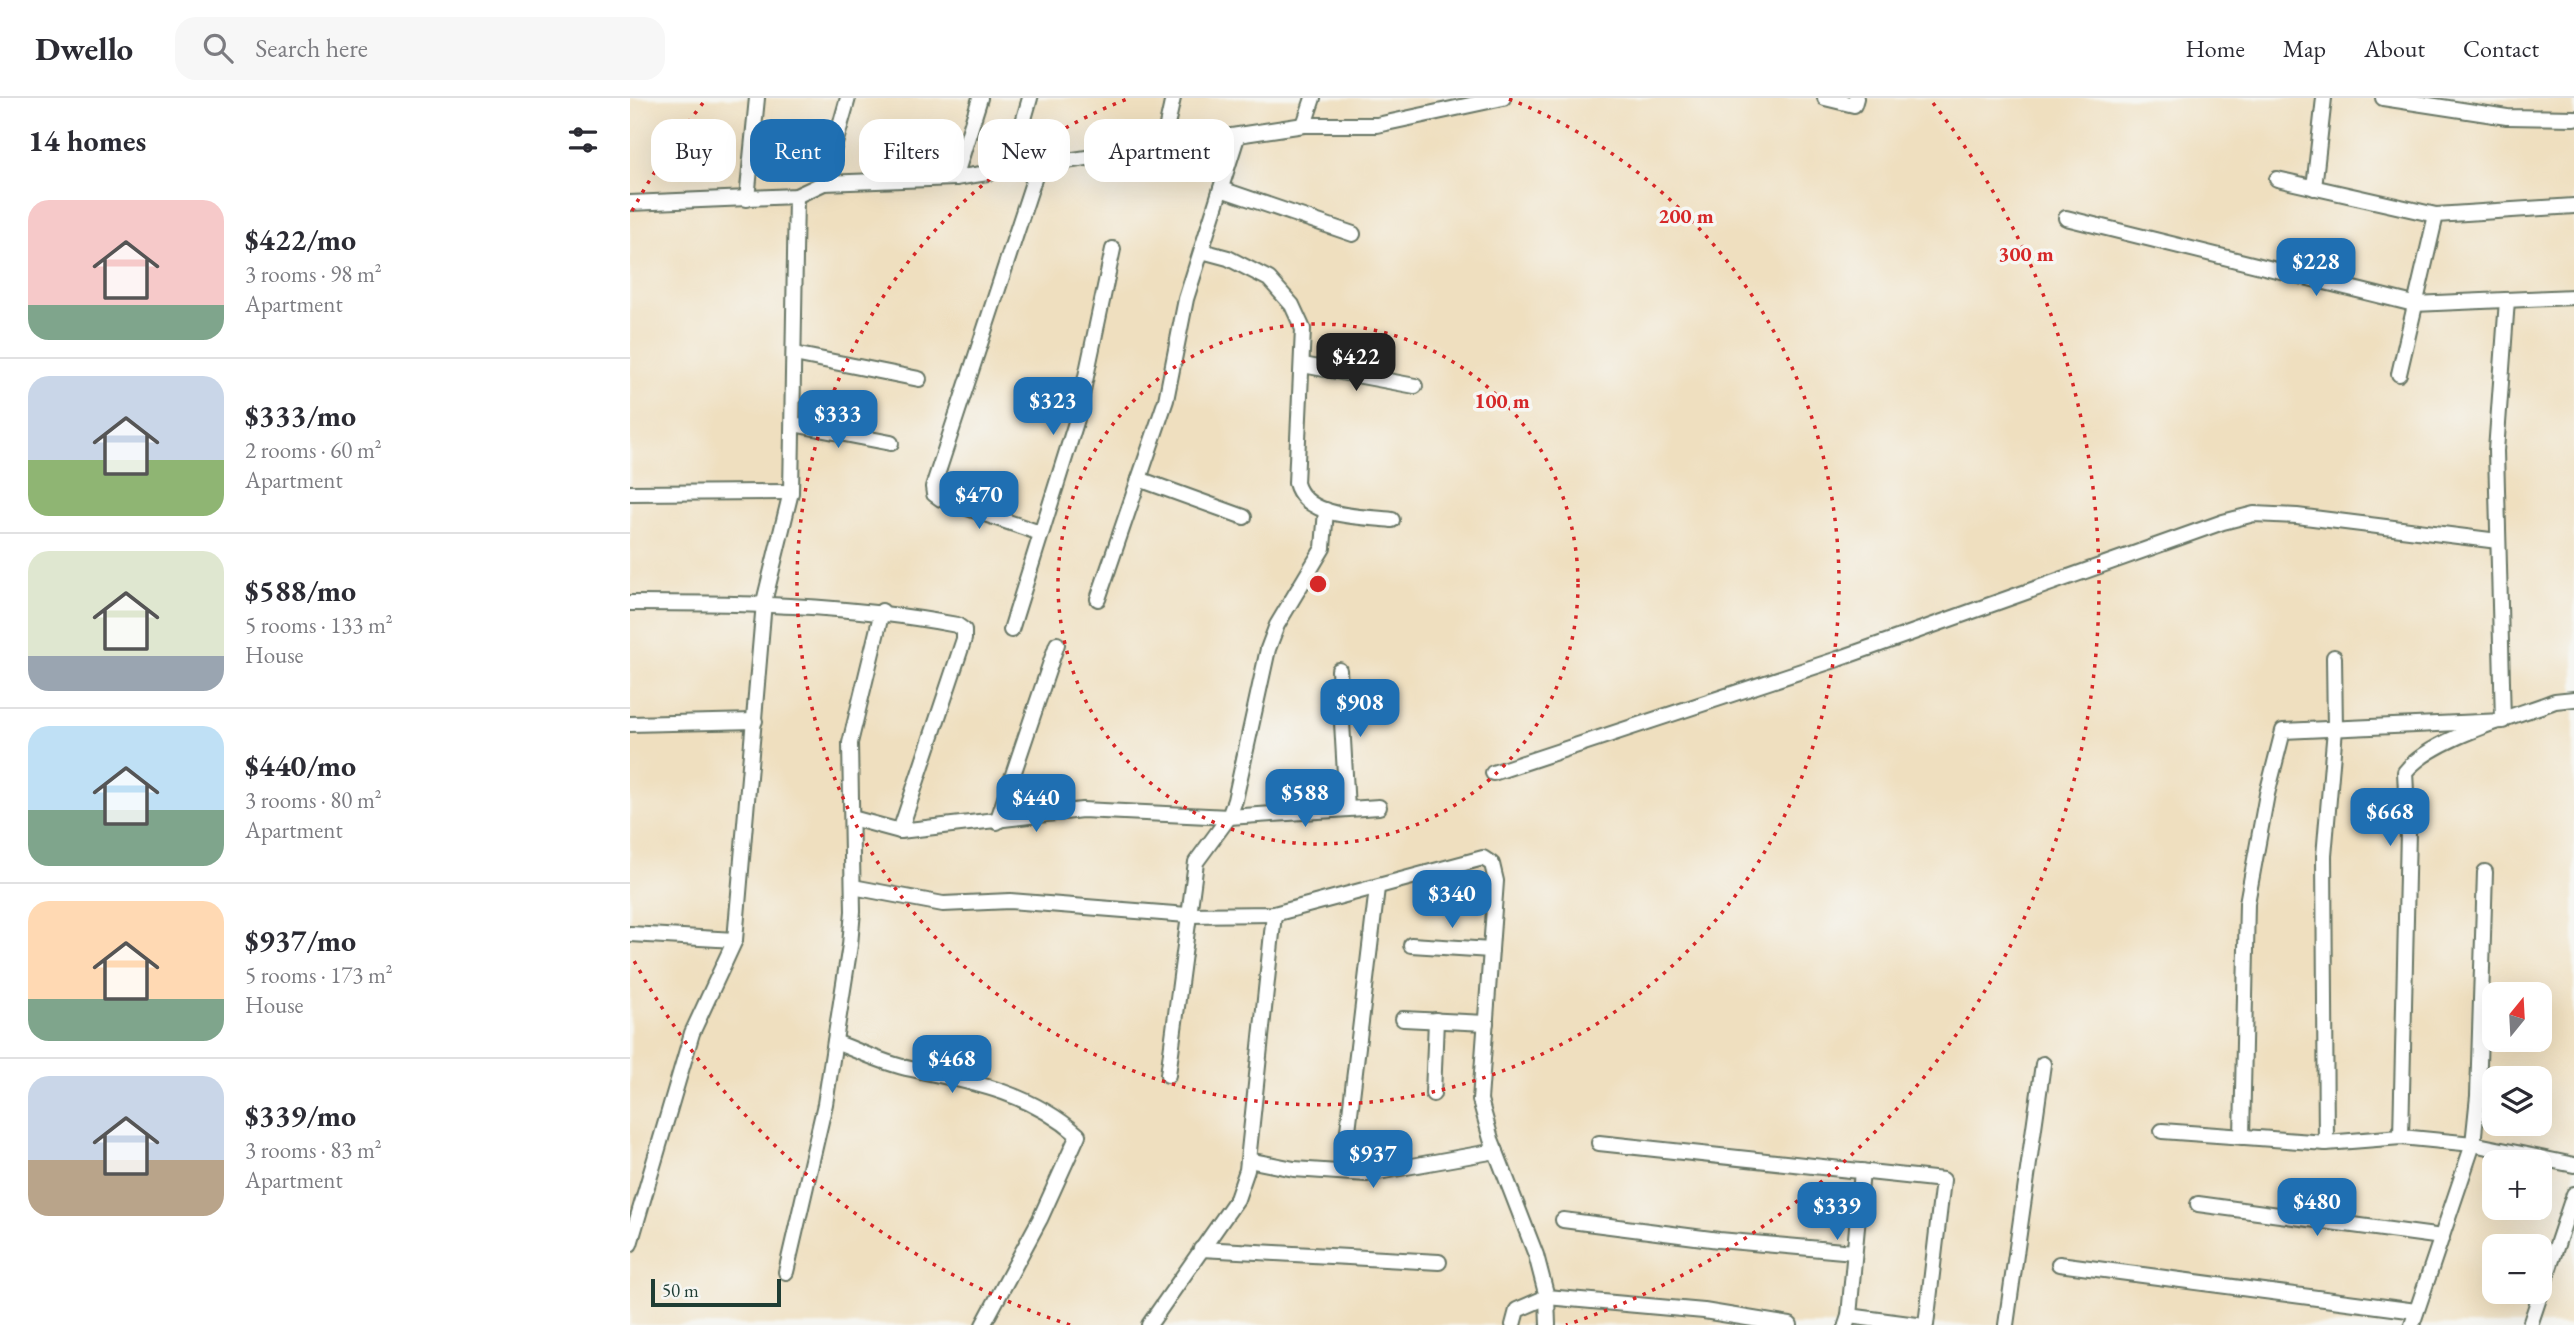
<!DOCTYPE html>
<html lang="en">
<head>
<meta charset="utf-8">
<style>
	:root { --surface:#fff; --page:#f7f7f7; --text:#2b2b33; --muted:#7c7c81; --line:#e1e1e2; --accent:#1f6fb2 }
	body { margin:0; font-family:"EB Garamond",serif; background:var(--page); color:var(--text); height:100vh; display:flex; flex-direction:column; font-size:26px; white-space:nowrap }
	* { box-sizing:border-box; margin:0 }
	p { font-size:23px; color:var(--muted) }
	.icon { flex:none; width:38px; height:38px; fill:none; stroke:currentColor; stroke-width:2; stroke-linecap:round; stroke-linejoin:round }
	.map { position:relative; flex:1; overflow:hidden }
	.sheet { display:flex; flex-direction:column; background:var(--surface); width:630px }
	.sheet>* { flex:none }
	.banner { position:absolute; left:21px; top:21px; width:665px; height:63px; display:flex; gap:14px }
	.needle { width:46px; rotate:18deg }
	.controls { position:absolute; left:1852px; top:884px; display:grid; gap:14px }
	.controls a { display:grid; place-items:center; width:70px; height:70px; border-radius:14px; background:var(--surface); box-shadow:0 7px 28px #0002; font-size:35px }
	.scale { position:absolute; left:21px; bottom:18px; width:130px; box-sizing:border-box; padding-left:7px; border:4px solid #1f3d34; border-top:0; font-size:19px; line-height:24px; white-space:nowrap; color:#1f3d34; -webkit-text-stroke:5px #f6f6f2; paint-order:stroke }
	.price { position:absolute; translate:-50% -60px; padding:0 16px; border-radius:14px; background:var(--accent); color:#fff; font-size:23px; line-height:46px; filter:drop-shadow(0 2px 4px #0008) }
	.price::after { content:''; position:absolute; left:50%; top:42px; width:21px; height:16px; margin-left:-10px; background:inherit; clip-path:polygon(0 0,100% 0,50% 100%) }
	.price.selected { background:#222; color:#fff }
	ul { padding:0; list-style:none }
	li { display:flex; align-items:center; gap:21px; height:175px; padding:0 28px }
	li+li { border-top:2px solid var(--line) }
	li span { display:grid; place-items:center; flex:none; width:196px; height:140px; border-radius:21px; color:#555 }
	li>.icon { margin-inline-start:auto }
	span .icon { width:84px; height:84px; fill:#fffc; stroke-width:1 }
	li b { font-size:30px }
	h2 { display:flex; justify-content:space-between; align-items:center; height:84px; padding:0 28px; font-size:30px }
	.chip { padding:0 24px; border-radius:21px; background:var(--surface); box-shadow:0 7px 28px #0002; font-size:24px; line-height:63px }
	.chip.selected { background:var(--accent); color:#fff }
	header { display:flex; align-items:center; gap:42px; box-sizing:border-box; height:98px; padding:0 35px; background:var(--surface); border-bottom:2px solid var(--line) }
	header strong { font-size:33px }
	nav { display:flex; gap:38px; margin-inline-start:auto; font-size:24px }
	.search { width:490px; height:63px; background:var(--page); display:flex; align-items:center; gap:18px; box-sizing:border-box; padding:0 24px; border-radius:21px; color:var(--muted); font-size:26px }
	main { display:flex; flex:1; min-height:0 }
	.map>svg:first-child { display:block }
</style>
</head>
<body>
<header>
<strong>Dwello</strong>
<div class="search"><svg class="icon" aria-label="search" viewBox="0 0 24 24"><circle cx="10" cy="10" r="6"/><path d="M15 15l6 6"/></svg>Search here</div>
<nav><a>Home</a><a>Map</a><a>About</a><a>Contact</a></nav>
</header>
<main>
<section class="sheet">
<h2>14 homes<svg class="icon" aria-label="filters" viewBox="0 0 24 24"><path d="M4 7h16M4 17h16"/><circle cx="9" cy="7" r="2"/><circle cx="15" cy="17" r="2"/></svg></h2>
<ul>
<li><span style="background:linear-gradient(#f6c9c9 75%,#7fa58c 0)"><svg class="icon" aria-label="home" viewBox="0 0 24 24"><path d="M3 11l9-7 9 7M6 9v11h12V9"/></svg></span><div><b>$422/mo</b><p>3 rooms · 98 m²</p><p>Apartment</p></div></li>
<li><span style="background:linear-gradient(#c9d6e8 60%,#8fb573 0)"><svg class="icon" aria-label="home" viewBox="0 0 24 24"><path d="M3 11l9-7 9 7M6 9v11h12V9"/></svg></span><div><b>$333/mo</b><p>2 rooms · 60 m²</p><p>Apartment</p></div></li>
<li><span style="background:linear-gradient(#dfe7d0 75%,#9aa5b1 0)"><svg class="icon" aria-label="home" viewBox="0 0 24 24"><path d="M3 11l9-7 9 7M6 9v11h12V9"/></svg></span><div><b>$588/mo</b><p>5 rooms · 133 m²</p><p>House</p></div></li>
<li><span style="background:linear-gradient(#bfe0f5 60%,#7fa58c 0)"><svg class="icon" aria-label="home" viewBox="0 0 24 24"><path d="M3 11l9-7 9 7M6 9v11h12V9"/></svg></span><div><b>$440/mo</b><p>3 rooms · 80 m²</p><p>Apartment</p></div></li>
<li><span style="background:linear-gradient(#ffd9b3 70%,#7fa58c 0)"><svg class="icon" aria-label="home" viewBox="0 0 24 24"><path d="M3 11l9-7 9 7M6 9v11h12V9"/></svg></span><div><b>$937/mo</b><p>5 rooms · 173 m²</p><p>House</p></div></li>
<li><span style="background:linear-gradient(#c9d6e8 60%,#b9a48a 0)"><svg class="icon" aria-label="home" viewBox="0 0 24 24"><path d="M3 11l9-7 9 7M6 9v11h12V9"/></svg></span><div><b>$339/mo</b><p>3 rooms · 83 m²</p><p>Apartment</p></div></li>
</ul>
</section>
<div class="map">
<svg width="1944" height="1227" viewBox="0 0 1944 1227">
	<rect width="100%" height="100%" fill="#f6f6f2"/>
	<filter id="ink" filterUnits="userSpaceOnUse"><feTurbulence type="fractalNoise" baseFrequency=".0143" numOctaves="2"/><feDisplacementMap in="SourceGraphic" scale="14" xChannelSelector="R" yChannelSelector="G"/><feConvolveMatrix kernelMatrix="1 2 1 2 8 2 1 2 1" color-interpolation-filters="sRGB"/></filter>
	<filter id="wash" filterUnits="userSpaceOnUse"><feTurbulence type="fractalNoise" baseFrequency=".00686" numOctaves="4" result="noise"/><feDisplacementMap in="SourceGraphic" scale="28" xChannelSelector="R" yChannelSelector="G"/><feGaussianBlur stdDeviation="1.57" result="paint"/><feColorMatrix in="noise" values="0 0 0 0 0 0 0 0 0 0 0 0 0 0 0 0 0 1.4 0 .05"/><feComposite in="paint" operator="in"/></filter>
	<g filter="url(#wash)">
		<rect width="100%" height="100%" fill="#efdfbf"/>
	</g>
	<g filter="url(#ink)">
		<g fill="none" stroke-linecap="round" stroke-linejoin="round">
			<defs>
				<g id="minor">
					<path d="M1195,0L1224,7L1226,0"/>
					<path d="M1753,0L1877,19L1944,20"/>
					<path d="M674,27L683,0"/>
					<path d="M532,50L543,0"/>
					<path d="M408,69L303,389L304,396L311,401L410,435"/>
					<path d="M379,73L400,0"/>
					<path d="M325,80L350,0"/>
					<path d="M1647,81L1806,117L1944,108"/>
					<path d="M194,85L218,0"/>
					<path d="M1684,90L1694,0"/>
					<path d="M591,91L723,136"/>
					<path d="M117,101L127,0"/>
					<path d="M0,105L166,98L194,85L325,80L674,27H747L873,0"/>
					<path d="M1436,120L1784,206L1944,199"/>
					<path d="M572,153L598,160L639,181L662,207L673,231L666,385C676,421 732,418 762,422"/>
					<path d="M164,256L289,281"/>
					<path d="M673,267L785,288"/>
					<path d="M1769,276L1806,117"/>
					<path d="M163,326L261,345"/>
					<path d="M509,381L614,419"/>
					<path d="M0,395L161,394"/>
					<path d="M468,501L536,302L556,201L607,39"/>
					<path d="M0,505C113,505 215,506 327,527L334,532V541L270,733"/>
					<path d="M381,532L447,321L483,151"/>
					<path d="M709,572L717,711"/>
					<path d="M0,626L125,623"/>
					<path d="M863,675L1208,561L1593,424L1624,416L1667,418L1868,443"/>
					<path d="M222,720L270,733L452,712L599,719L749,709"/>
					<path d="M367,724L427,546"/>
					<path d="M223,789L313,806L380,803L557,817L644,816L853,760L862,766L866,783L850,1002L861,1041L906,1157L917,1199L918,1227"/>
					<path d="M0,836L105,842"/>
					<path d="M781,847L861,852"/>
					<path d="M773,921L856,925"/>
					<path d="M205,944C229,953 255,966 281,971C343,984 399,994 448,1037L410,1121L353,1227"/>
					<path d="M538,977L566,764L599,719L605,702L638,551L647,527L693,450L696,412"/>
					<path d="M803,996L806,922"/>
					<path d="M1532,1033L1696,1045L1771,1039L1843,1046L1944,1067"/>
					<path d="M1612,1039L1617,805L1637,696L1653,633L1873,623L1866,353L1877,202"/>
					<path d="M1771,1039L1778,733L1775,674C1802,640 1883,619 1925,603L1944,601"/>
					<path d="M969,1045L1313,1082L1296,1227"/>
					<path d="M1696,1045L1694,758L1705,631L1704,559"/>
					<path d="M618,1062L664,1071L737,1076L866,1053"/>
					<path d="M713,1074L747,790"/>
					<path d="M1568,1106L1812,1139"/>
					<path d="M933,1122L1089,1142L1224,1154"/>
					<path d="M0,1146L62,935L105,842L134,504L161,394L166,98"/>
					<path d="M571,1151L809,1164"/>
					<path d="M1429,1166L1786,1213"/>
					<path d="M156,1174L195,1006L220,847L223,813L220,645L252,513"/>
					<path d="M1219,1218L1287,1227"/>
					<path d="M519,1227L607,1101L617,1072L644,816"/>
					<path d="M883,1227L887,1212L917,1199L1074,1213L1160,1227"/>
					<path d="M1216,1227L1219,1218L1232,1073"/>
					<path d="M1376,1227L1413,966"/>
					<path d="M1782,1227L1843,1046L1848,998L1855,774"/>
					<path d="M1900,1227L1944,1096"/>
				</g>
			</defs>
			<use href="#minor" stroke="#687665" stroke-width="18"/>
			<use href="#minor" stroke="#fff" stroke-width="14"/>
		</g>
	</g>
	<g fill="none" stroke="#d62828" stroke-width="3.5" stroke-dasharray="3.5 7">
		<circle cx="688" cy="486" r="260"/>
		<path d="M879 1A521 521 0 1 1 497 1"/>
		<path d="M440 1227A781 781 0 0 1 2 859M2 113A781 781 0 0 1 73 5M1303 5A781 781 0 0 1 936 1227"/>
	</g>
	<circle cx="688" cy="486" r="10" fill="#d62828" stroke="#f6f6f2" stroke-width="3.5"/>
	<g font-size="21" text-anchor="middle" font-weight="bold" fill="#d62828" stroke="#f6f6f2" stroke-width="7" stroke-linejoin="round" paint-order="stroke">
		<text x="1056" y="125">200 m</text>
		<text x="1396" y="163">300 m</text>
		<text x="872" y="310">100 m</text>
	</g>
</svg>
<div class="controls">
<a><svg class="needle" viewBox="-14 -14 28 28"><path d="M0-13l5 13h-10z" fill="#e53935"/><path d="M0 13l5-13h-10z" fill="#7c7c81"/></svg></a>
<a><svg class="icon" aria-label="layers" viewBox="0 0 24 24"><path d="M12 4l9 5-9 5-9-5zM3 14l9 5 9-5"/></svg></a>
<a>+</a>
<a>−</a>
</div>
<div class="scale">50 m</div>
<b class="price" style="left:1686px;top:200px">$228</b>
<b class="price selected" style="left:726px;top:295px">$422</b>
<b class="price" style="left:423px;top:339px">$323</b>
<b class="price" style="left:208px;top:352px">$333</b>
<b class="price" style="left:349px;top:433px">$470</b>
<b class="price" style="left:730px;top:641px">$908</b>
<b class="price" style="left:675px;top:731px">$588</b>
<b class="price" style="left:406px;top:736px">$440</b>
<b class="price" style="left:1760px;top:750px">$668</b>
<b class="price" style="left:822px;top:832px">$340</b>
<b class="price" style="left:322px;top:997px">$468</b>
<b class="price" style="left:743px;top:1092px">$937</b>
<b class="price" style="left:1687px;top:1140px">$480</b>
<b class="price" style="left:1207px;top:1144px">$339</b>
<div class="banner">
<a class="chip">Buy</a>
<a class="chip selected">Rent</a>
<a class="chip">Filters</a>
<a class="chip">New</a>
<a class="chip">Apartment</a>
</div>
</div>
</main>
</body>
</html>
